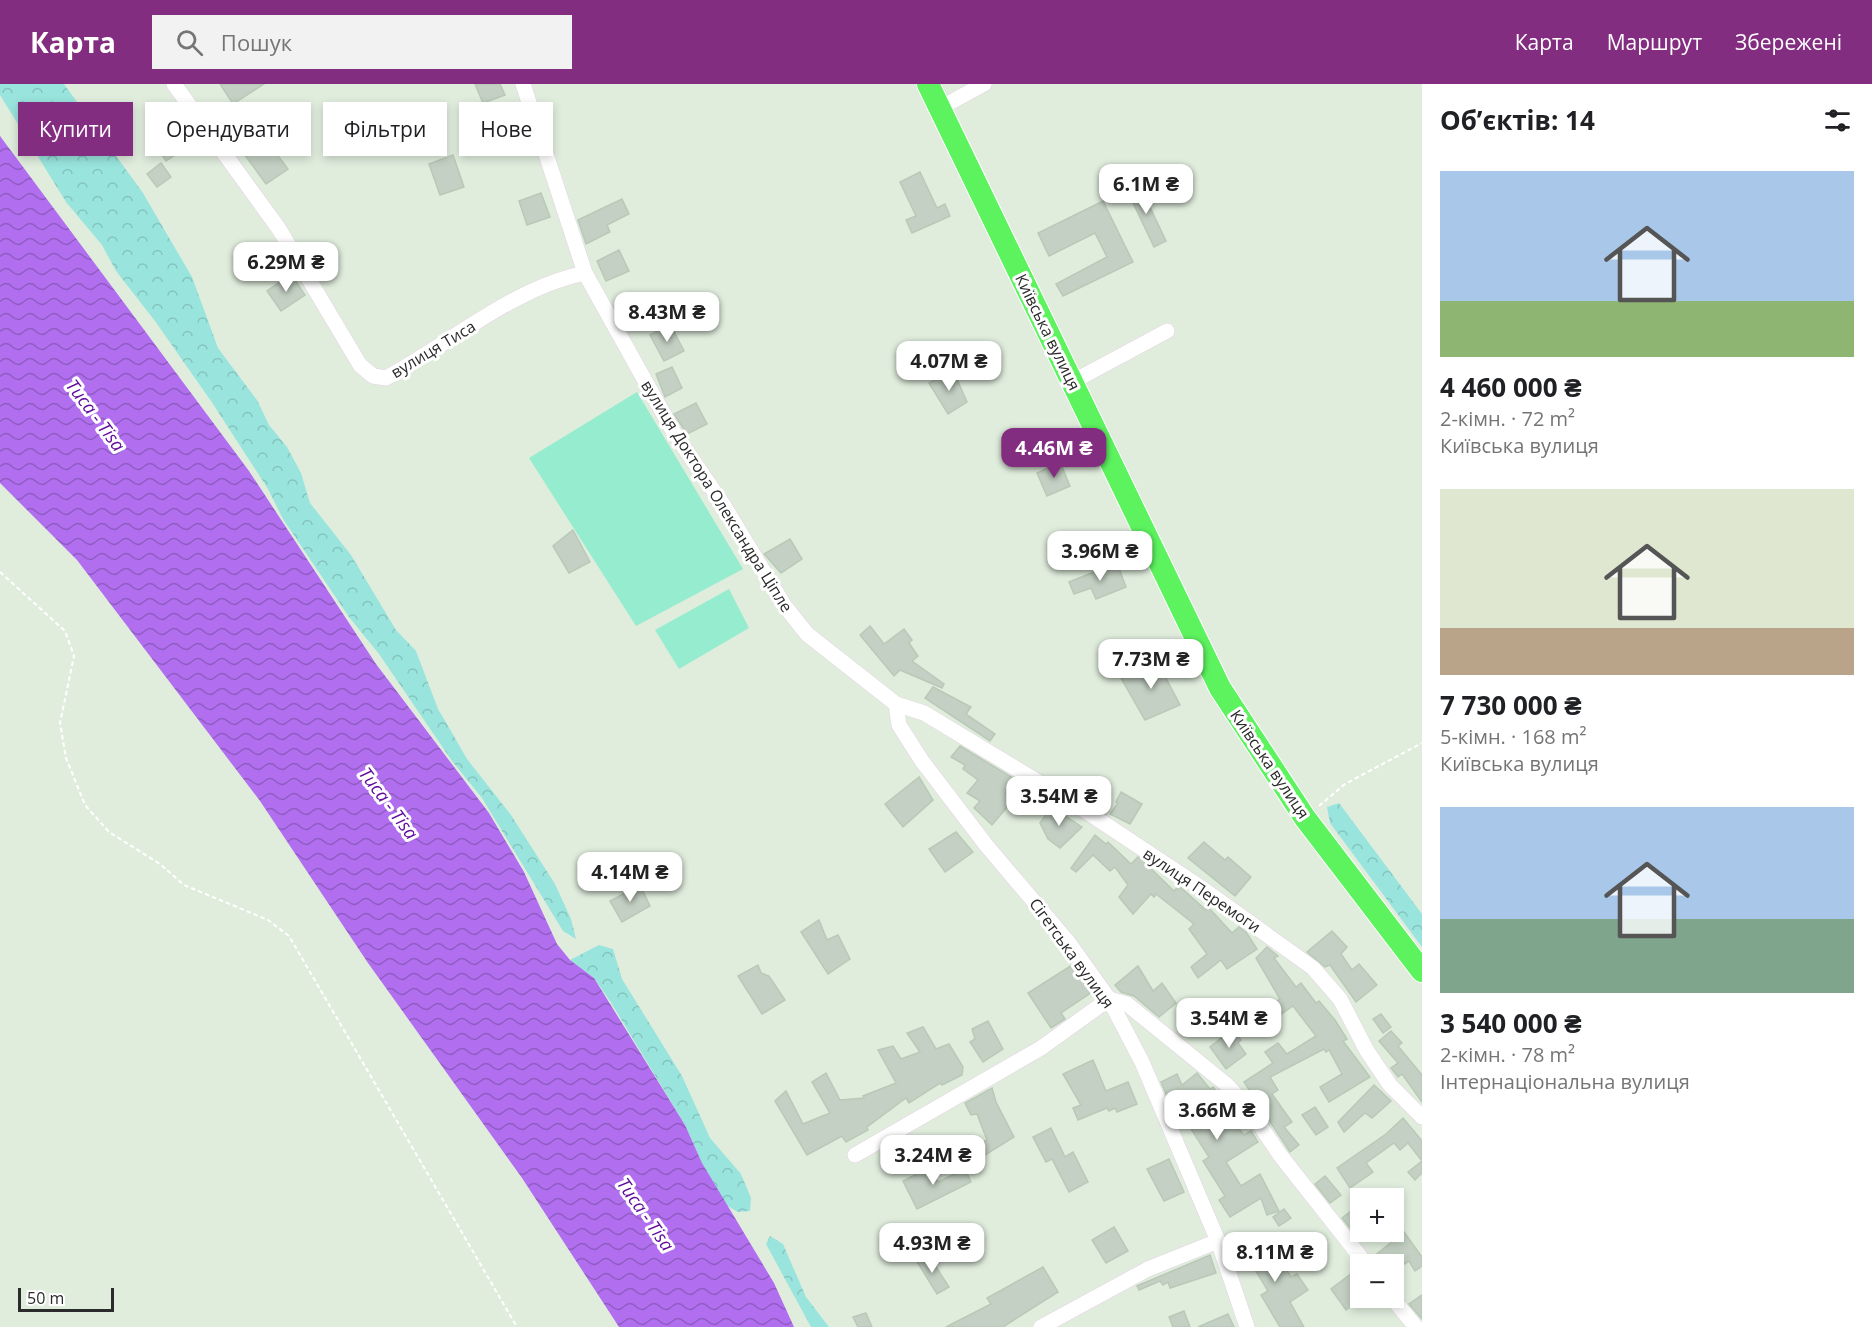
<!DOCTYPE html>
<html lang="uk">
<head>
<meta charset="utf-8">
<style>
	:root { --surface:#fff; --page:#f2f2f2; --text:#202124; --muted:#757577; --accent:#832d80 }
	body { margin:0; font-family:"Open Sans",sans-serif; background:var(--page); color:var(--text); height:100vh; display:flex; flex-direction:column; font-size:22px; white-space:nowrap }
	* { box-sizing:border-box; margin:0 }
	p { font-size:20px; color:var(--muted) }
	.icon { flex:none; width:33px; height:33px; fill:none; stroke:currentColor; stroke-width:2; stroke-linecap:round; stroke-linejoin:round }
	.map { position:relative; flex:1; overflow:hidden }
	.drawer { display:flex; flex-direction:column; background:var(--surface); width:450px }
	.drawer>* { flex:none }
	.banner { position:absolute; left:18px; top:18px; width:570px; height:54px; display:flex; gap:12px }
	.tools { position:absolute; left:1350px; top:1104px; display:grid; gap:12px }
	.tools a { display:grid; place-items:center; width:54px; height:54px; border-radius:0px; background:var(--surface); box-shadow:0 3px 9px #0003; font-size:30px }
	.scale { position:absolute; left:18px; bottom:15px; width:96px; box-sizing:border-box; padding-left:6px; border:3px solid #2b2b2b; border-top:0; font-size:16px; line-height:21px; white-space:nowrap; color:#2b2b2b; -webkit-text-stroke:4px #fff; paint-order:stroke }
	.price { position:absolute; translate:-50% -51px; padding:0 14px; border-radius:12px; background:#fff; color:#222; font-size:20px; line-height:39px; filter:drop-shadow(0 2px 3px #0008) }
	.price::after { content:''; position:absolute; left:50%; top:36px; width:18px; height:14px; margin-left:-9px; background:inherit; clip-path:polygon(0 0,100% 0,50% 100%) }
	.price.current { background:var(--accent); color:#fff }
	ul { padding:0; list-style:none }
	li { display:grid; align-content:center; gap:12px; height:318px; padding:0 18px }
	li span { display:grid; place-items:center; height:186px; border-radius:0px; color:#555 }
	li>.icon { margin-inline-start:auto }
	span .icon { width:108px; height:108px; fill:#fffc; stroke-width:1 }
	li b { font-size:26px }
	h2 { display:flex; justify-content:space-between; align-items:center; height:72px; padding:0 18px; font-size:26px }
	.chip { padding:0 21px; border-radius:0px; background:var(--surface); box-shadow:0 3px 9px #0003; font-size:21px; line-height:54px }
	.chip.current { background:var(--accent); color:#fff }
	header { display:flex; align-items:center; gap:36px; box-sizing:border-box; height:84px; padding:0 30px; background:var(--accent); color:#fff }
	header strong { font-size:28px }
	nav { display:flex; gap:33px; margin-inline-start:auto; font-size:21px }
	.search { width:420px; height:54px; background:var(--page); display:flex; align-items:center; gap:15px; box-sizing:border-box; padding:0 21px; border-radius:0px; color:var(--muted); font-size:22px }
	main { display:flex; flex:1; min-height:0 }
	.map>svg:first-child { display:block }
</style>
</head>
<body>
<header>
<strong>Карта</strong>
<div class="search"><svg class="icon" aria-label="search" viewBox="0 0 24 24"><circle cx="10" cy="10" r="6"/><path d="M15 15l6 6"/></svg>Пошук</div>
<nav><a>Карта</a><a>Маршрут</a><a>Збережені</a></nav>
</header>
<main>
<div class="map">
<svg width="1422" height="1243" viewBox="0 0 1422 1243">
	<defs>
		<pattern id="forest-crowns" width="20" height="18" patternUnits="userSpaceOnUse" patternTransform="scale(1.5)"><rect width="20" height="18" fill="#99e4dd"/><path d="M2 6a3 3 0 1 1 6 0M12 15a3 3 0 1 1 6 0" fill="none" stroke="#84c4be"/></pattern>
		<pattern id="water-waves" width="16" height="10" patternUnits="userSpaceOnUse" patternTransform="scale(1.5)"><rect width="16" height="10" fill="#b16ff0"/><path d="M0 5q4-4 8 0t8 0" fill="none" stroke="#905bc3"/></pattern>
	</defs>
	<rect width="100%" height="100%" fill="#e0eddd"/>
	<g fill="url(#forest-crowns)">
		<path d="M0,0H64L143,109L161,140L192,193L218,264L257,316L269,341L287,363L301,389L310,419L351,471L396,546L416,567L438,625L451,647L467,675L511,731L555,800L571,835L576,855L563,847L482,714L452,677L379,570L349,533L283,435L268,405L213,320L155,237L116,187L102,161L66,118L0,11Z"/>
		<path d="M1339,719L1422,830V863L1330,739L1327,723Z"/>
		<path d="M599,861L613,865L622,895L682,992L710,1054L741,1090L751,1114L750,1127L738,1128L726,1121L702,1079L685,1041L610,917L594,894L570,876Z"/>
		<path d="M770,1152L783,1160L806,1213L829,1243H811L766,1160Z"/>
	</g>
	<g fill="#95eccf">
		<path d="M637,308L743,485L636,542L529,374Z"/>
		<path d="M729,505L749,544L679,585L655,546Z"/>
	</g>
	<path fill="url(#water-waves)" d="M0,52L249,387L376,580L489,729L524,788L557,860L570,876L594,894L685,1041L702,1079L774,1199L794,1243H619L522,1094L368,879L260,717L77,476L0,399Z"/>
	<g fill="#c4d0c3" stroke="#b9c9b7" stroke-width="1.5">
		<path d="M220,0H264L233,20Z"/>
		<path d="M475,0H500L505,11L483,19Z"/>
		<path d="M249,33L288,85L266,100L242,67L237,70L223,50Z"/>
		<path d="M166,40L183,66L166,77L149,52Z"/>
		<path d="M453,71L464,103L440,111L429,80Z"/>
		<path d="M161,79L171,93L157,103L147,90Z"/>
		<path d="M920,88L937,124L945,120L950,132L912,149L906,136L916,132L900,98Z"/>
		<path d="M1138,98L1166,157L1154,163L1126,104Z"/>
		<path d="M541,109L550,133L527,141L519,117Z"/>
		<path d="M622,115L629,130L607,141L610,148L586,160L578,136Z"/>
		<path d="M1103,117L1133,178L1063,212L1056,200L1107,173L1095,149L1049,172L1038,149Z"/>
		<path d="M619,166L629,187L606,197L597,177Z"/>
		<path d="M291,190L305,211L281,227L267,207Z"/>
		<path d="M670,240L684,267L664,277L650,251Z"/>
		<path d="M672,283L682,304L665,313L656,290Z"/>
		<path d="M953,286L967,318L948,330L929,299Z"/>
		<path d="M696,319L707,340L687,350L674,330Z"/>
		<path d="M1060,378L1070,402L1047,412L1037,389Z"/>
		<path d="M573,446L590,478L569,489L553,462Z"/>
		<path d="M790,455L802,475L781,489L764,470Z"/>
		<path d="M1117,479L1126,503L1096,515L1091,504L1074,510L1069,498Z"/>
		<path d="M870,542L884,560L904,545L912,556L909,559L918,572L912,577L944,600L942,604L900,586L894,592L860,551Z"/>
		<path d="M1156,575L1180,621L1145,636L1121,594Z"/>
		<path d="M933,603L971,623L966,630L995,650L990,657L925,614Z"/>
		<path d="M960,662L1016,696L1005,710L1013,716L992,741L974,724L980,717L967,709L978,696L963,685L965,681L951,673Z"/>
		<path d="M919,693L933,716L903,743L885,720Z"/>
		<path d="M1121,708L1142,720L1130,740L1110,730L1118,719L1116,718Z"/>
		<path d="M1054,719L1063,727L1061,729L1082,743L1060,764L1048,755L1040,739Z"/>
		<path d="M956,748L973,768L945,788L929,765Z"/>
		<path d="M1095,751L1106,760L1108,758L1131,780L1138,773L1142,776L1174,807L1179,802L1206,826L1208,823L1232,849L1239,843L1246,848L1257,865L1227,885L1221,876L1198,894L1191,883L1207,870L1189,845L1194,840L1156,810L1154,813L1151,810L1133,830L1119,813L1128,801L1115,783L1110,787L1093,771L1076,788L1071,784Z"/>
		<path d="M1204,758L1225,776L1228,773L1251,793L1235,812L1188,774Z"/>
		<path d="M640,801L650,822L622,838L610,817Z"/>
		<path d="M819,836L827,856L838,851L850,875L828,890L801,848Z"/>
		<path d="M1332,847L1347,863L1341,870L1352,886L1359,880L1377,901L1356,918L1330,881L1325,883L1307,868Z"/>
		<path d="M1267,863L1278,872L1274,874L1296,903L1301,899L1316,919L1319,917L1335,936L1347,955L1343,957L1370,993L1329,1018L1320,1003L1342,990L1329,966L1326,968L1324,965L1270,993L1278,1006L1272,1010L1292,1038L1284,1043L1299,1061L1290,1068L1244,998L1273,979L1265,968L1278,959L1287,970L1316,952L1293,922L1274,935L1267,924L1280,915L1256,874Z"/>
		<path d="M758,881L761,889L769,892L785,916L762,930L738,892Z"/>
		<path d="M1072,881L1092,908L1061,929L1065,935L1051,944L1028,909Z"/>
		<path d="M1138,882L1153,907L1162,899L1176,919L1159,933L1134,912L1121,908L1115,901Z"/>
		<path d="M1381,930L1391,943L1383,949L1373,935Z"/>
		<path d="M988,937L1003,965L983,978L970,958L975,955L972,945Z"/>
		<path d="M923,943L936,965L949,960L963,983L962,991L942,1001L940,999L909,1019L906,1014L867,1043L868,1046L846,1058L842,1052L807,1071L775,1017L786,1007L803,1040L830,1029L812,998L826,989L840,1016L864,1014L863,1012L896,999L878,966L893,962L901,975L920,968L907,949Z"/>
		<path d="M1233,945L1241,956L1238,959L1246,970L1226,985L1210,963Z"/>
		<path d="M1391,947L1402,959L1398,962L1422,991V1018L1402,990L1398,993L1391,984L1398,979L1379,957Z"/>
		<path d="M1093,976L1106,1007L1128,998L1137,1020L1117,1028L1115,1024L1109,1027L1107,1024L1078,1036L1073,1024L1081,1021L1063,990Z"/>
		<path d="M1197,989L1210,1005L1213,1003L1223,1015L1225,1014L1232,1024L1225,1028L1244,1051L1251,1047L1258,1058L1226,1078L1241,1102L1260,1090L1279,1127L1267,1131L1261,1114L1230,1133L1219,1116L1225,1112L1203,1077L1209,1073L1186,1037L1180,1042L1179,1040L1161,998L1177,990L1182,1001Z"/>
		<path d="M1374,1001L1391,1017L1372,1034L1365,1029L1344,1048L1338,1038Z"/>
		<path d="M992,1004L996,1018L1014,1053L969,1081L962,1069L987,1056L977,1030L971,1031L965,1019Z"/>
		<path d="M1315,1023L1328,1043L1316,1051L1302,1031Z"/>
		<path d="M1403,1034L1422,1057V1089L1415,1096L1408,1088L1422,1077L1408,1059L1400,1066L1394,1059L1366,1079L1373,1088L1350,1104L1337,1084L1386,1050Z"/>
		<path d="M1051,1044L1065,1073L1073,1068L1088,1098L1069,1108L1052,1075L1046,1078L1033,1053Z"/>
		<path d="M1169,1075L1184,1108L1164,1117L1147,1085Z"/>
		<path d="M930,1083L938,1098L965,1085L971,1098L917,1125L903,1097Z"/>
		<path d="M1325,1092L1341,1111L1330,1119L1315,1100Z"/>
		<path d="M1360,1120V1154L1359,1155L1342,1134Z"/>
		<path d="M1284,1125L1291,1134L1279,1142L1273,1133Z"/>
		<path d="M1114,1143L1128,1167L1106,1179L1092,1156Z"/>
		<path d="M1404,1148L1422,1173V1182L1415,1187L1409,1177L1405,1180L1403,1177L1399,1180H1377L1373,1173Z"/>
		<path d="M1245,1149L1259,1172L1273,1163L1291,1193L1297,1190L1308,1206L1290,1218L1304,1243H1280L1261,1211L1268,1207L1245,1169L1241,1171L1232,1156Z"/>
		<path d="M927,1169L949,1203L937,1210L916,1176Z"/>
		<path d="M1210,1171L1216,1189L1170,1204L1168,1198L1163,1201L1160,1197L1139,1206L1137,1202Z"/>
		<path d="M1043,1183L1058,1208L1003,1243H946L991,1220L987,1214Z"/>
		<path d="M1352,1189L1360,1200V1209L1356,1212L1359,1216L1346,1226L1331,1205Z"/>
		<path d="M1422,1211V1235L1409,1220Z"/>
		<path d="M1184,1227L1190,1243H1173L1169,1233Z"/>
		<path d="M866,1229L872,1243H858L853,1233Z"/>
		<path d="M1228,1230L1234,1243H1198Z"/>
	</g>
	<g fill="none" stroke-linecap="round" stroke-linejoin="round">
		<defs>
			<g id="minor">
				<path d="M174,0L279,145L360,281L373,292L386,294C451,259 512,204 585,189"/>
				<path d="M523,0L585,189L673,347L724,422L784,521L807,550L896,620L924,629L1078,722L1203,805L1313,884L1340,915L1367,967L1390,1001L1422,1033"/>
				<path d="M940,24L984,0"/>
				<path d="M1072,298L1167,247"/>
				<path d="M896,620L899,641L922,677L986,761L1069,859L1109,915L1142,978L1218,1157L1247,1243"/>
				<path d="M855,1071L1041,964L1109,915L1127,920L1227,1001L1249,1025L1280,1071L1366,1180"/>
				<path d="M1392,1214L1416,1243"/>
				<path d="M1041,1243L1148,1185L1218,1157"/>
			</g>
			<path id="primary" d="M928,0L1220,604L1305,734L1422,887"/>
		</defs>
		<use href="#minor" stroke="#e4d3e3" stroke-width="16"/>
		<use href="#primary" stroke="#fff" stroke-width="24"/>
		<g stroke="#fff" stroke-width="2" stroke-dasharray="4.5 3" stroke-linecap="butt">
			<path d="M0,488L65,547L74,572L60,639L66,674L85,721L109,748L160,780L184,801L268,836L289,852L517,1243"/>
			<path d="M1319,722L1345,700L1422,659"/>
		</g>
		<use href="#minor" stroke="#fff" stroke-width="15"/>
		<use href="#primary" stroke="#5df35f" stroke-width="22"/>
	</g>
	<g text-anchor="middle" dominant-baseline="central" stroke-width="6" stroke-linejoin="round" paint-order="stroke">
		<g font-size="16" fill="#2b2b2b" stroke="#fff">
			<text transform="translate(1048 248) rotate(64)">Київська вулиця</text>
			<text transform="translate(433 265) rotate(-31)">вулиця Тиса</text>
			<text transform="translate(717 412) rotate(58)">вулиця Доктора Олександра Ціпле</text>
			<text transform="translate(1270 680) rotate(56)">Київська вулиця</text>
			<text transform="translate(1202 806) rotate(34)">вулиця Перемоги</text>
			<text transform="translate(1072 869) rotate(54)">Сігетська вулиця</text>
		</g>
		<g font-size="18" font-style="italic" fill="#620c9f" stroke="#fff">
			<text transform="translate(96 331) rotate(53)">Тиса - Tisa</text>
			<text transform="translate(389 719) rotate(53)">Тиса - Tisa</text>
			<text transform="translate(646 1130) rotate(55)">Тиса - Tisa</text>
		</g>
	</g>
</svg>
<div class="tools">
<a>+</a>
<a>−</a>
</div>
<div class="scale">50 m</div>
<b class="price" style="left:1146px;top:131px">6.1M ₴</b>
<b class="price" style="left:286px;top:209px">6.29M ₴</b>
<b class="price" style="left:667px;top:259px">8.43M ₴</b>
<b class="price" style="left:949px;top:308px">4.07M ₴</b>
<b class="price current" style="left:1054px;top:395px">4.46M ₴</b>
<b class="price" style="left:1100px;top:498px">3.96M ₴</b>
<b class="price" style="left:1151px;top:606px">7.73M ₴</b>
<b class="price" style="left:1059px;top:743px">3.54M ₴</b>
<b class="price" style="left:630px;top:819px">4.14M ₴</b>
<b class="price" style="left:1229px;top:965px">3.54M ₴</b>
<b class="price" style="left:1217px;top:1057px">3.66M ₴</b>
<b class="price" style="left:933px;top:1102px">3.24M ₴</b>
<b class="price" style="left:932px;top:1190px">4.93M ₴</b>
<b class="price" style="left:1275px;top:1199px">8.11M ₴</b>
<div class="banner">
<a class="chip current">Купити</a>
<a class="chip">Орендувати</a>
<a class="chip">Фільтри</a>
<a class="chip">Нове</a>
</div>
</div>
<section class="drawer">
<h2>Об’єктів: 14<svg class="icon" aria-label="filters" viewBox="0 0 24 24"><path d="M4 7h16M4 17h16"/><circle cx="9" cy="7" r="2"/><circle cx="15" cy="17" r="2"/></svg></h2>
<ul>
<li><span style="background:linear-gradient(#a9c7e8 70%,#8fb573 0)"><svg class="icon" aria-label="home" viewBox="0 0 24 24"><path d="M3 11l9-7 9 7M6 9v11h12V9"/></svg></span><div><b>4 460 000 ₴</b><p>2-кімн. · 72 m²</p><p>Київська вулиця</p></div></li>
<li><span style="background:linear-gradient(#dfe7d0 75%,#b9a48a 0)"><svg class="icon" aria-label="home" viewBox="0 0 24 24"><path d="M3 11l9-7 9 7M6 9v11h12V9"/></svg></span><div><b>7 730 000 ₴</b><p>5-кімн. · 168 m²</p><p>Київська вулиця</p></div></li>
<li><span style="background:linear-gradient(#a9c7e8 60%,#7fa58c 0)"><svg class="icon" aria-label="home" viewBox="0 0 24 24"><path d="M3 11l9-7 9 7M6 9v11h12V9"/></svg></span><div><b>3 540 000 ₴</b><p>2-кімн. · 78 m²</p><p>Інтернаціональна вулиця</p></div></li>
</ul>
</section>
</main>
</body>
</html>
